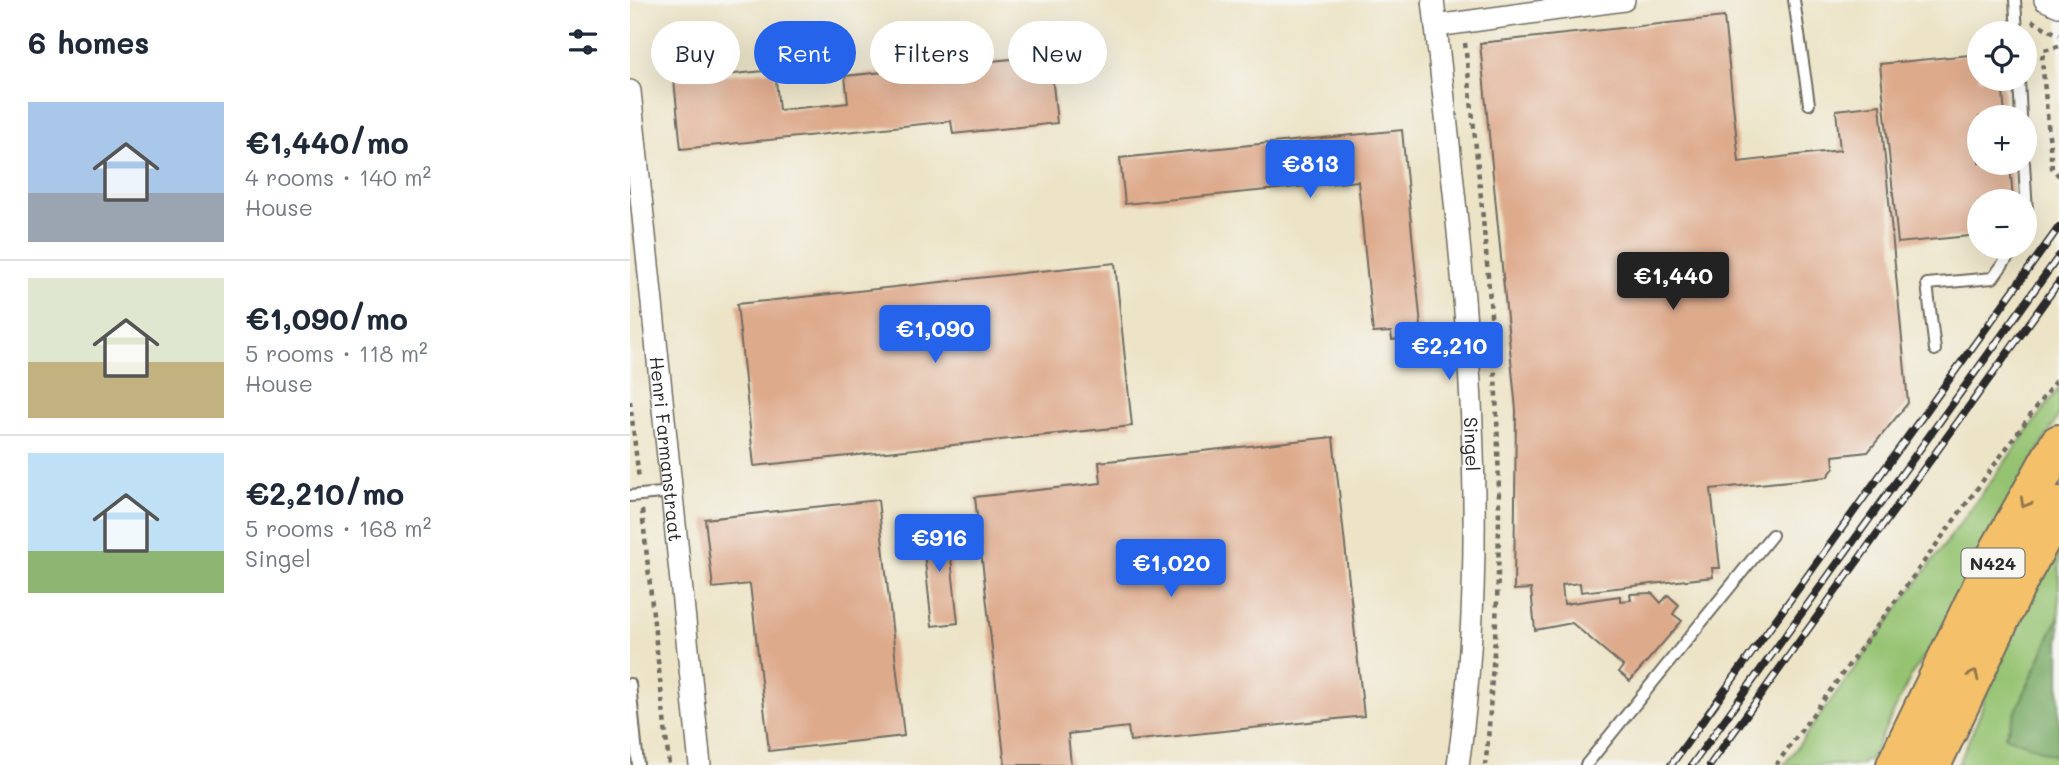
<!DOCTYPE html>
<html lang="en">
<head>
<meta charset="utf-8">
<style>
	:root { --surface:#fff; --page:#f2f2f3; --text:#1f2937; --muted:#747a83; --line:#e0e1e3; --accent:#2563eb }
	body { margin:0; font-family:Mali,sans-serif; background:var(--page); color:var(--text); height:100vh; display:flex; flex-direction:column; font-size:26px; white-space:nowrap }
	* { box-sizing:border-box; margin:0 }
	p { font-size:23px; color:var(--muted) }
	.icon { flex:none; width:38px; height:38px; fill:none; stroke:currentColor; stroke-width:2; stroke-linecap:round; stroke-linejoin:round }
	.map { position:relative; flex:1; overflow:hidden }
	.side { display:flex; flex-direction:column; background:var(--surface); width:630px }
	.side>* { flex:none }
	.top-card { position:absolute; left:21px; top:21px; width:665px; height:63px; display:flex; gap:14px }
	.tools { position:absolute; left:1337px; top:21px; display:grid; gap:14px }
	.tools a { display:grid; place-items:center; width:70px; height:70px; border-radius:50%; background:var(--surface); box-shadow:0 7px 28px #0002; font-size:35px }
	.price { position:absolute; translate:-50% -60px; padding:0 16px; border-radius:7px; background:var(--accent); color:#fff; font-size:23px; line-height:46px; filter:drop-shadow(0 2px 4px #0008) }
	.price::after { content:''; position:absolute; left:50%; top:42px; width:21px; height:16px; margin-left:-10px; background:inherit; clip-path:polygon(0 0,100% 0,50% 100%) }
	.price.active { background:#222; color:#fff }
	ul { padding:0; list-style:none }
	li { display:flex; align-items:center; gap:21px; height:175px; padding:0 28px }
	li+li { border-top:2px solid var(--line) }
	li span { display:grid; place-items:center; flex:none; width:196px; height:140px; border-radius:0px; color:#555 }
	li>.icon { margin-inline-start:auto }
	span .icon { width:84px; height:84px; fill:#fffc; stroke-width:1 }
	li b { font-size:30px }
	h2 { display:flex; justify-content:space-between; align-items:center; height:84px; padding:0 28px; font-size:30px }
	.pill { padding:0 24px; border-radius:32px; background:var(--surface); box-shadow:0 7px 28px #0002; font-size:24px; line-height:63px }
	.pill.active { background:var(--accent); color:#fff }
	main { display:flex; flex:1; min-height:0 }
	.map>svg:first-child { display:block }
</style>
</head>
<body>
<main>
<section class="side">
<h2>6 homes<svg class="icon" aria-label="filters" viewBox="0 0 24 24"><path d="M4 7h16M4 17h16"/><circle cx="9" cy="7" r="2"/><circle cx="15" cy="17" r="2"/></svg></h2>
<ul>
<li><span style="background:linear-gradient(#a9c7e8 65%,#9aa5b1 0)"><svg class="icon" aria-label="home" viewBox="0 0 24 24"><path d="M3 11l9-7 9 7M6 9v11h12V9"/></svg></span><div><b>€1,440/mo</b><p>4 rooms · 140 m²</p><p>House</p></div></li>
<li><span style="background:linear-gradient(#dfe7d0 60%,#c2b280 0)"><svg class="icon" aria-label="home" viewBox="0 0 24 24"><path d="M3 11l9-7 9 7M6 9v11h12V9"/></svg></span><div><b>€1,090/mo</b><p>5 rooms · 118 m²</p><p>House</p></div></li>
<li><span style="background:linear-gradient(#bfe0f5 70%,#8fb573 0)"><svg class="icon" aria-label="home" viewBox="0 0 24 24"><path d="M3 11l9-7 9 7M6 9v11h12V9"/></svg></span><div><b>€2,210/mo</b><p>5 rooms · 168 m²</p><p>Singel</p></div></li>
</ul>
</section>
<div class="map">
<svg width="1429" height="765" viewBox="0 0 1429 765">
	<rect width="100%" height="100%" fill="#f6f6f2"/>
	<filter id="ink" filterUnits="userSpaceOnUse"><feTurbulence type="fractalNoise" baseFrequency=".0143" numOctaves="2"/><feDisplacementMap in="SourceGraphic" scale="14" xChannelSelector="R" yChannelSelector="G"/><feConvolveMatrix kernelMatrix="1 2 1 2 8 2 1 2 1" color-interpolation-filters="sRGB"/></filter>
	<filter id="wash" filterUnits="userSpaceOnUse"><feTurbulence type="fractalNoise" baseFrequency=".00686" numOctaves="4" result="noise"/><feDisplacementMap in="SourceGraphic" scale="28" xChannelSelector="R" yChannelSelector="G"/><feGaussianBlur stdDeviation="1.57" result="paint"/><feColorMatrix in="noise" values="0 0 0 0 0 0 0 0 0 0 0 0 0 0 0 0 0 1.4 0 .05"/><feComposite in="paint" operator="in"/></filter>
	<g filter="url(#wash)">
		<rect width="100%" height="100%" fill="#ede4c7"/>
		<g fill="#95c371" stroke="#60774e" stroke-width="2">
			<path d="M1429,388V415L1370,518L1315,628L1282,674L1240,760H1235L1231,765H1154Z"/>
			<path d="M1429,534V616L1375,736L1428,757V765H1328L1349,717L1364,668Z"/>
		</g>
		<path fill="#78a963" stroke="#526a47" stroke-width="2" d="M1429,616V756L1428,757L1375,736Z"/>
		<g id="blocks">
			<g fill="#deaa8c">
				<path d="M1094,17L1109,162L1210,150L1206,110L1250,105L1278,403L1238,452L1203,456L1204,468L1197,477L1081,489L1090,568H1082L1083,577L951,592L950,583L932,585L934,604L990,596V601L1001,600L1000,594L1022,593L1031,603L1038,595L1049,605L1043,614L1052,621L1000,681L989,672L993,666L942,623L905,630L901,589L884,590L886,410L850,43Z"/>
				<path d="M1349,54V79H1372L1375,117H1349V163H1380L1383,201H1349V235L1268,243L1250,64Z"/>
				<path d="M420,55L427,123L323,134L321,121L51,149L44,80L145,70L149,110L218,103L215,76Z"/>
				<path d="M772,130L792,337L762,340L761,332L743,333L728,181L495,204L490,158Z"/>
				<path d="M485,263L502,426L124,466L107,304Z"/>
				<path d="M703,437L734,716L500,741L498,727L438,734L441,765H375L345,497L471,483L469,462Z"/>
				<path d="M248,500L274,736L139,751L120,584L83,588L75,519Z"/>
				<path d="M317,522L328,623L302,626L291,524Z"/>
			</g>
		</g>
	</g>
	<g filter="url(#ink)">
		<use href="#blocks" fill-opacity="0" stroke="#6f6c62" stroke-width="2"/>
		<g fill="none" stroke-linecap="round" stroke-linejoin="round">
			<defs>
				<g id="lane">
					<path d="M1164,0L1179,104"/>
					<path d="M1385,0L1387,33"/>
					<path d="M1389,79L1391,117"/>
					<path d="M1394,163L1398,229L1395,233"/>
					<path d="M1305,350L1297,284L1363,278L1385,247"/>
					<path d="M0,496L42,492"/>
					<path d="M0,684L8,765"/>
					<path d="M956,765L1142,535"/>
				</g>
				<g id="street">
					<path id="s1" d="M803,0C831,254 865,510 828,765"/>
					<path d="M1415,0L1429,6"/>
					<path d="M806,26L994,0"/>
					<path id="s2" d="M0,91L70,765"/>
				</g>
				<g id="highway">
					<path d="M1266,765L1370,549L1429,444"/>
					<path d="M1301,765L1391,575L1429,506"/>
				</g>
			</defs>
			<use href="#lane" stroke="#6f6c62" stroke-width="14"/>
			<use href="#street" stroke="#6f6c62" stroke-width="24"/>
			<use href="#highway" stroke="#6f6c62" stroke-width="42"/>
			<g stroke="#6f6c62" stroke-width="4.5" stroke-dasharray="5 5" stroke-linecap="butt">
				<path d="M1402,21L1429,35"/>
				<path d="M835,43C857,252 880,453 863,665C860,698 860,732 855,765"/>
				<path d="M1429,46L1414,50L1412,59L1422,168L1429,176"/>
				<path d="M0,401L9,480"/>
				<path d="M12,510L39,765"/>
				<path d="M1146,765L1429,376"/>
			</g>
			<use href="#lane" stroke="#fff" stroke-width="10"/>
			<use href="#street" stroke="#fff" stroke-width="21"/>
			<use href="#highway" stroke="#f4c16b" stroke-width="38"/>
			<defs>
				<g id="rail">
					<path d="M1041,765L1429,227"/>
					<path d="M1062,765L1429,256"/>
					<path d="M1080,765L1429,282"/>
				</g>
			</defs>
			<use href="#rail" stroke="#2b2b2b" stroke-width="8"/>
			<use href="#rail" stroke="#f6f6f2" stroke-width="5" stroke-dasharray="16" stroke-linecap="butt"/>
		</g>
		<defs><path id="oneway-chevron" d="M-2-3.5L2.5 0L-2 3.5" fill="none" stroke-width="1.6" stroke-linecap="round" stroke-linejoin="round" transform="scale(1.75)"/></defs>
		<g stroke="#90764b">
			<use href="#oneway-chevron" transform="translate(1395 503) rotate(119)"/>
			<use href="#oneway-chevron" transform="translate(1344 675) rotate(-64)"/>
		</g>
	</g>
	<g text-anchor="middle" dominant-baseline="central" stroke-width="5" stroke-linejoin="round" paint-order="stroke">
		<rect fill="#f6f6f2" stroke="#686867" stroke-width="2" x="1331.5" y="548.5" width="63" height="29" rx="5"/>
		<g font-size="18" font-weight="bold" fill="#2b2b2b">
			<text x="1363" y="563">N424</text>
		</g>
		<g font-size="19" fill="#2b2b2b" stroke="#f6f6f2">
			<text stroke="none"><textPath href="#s1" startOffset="446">Singel</textPath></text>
			<text stroke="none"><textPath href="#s2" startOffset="360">Henri Farmanstraat</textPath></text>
		</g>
	</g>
</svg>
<div class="tools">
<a><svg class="icon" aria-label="locate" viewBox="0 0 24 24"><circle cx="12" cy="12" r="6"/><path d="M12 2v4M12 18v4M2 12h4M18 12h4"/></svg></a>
<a>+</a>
<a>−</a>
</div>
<b class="price" style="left:680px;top:200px">€813</b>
<b class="price active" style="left:1043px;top:312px">€1,440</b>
<b class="price" style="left:305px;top:365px">€1,090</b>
<b class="price" style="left:819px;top:382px">€2,210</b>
<b class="price" style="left:309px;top:574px">€916</b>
<b class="price" style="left:541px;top:599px">€1,020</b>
<div class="top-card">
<a class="pill">Buy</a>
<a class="pill active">Rent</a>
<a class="pill">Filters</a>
<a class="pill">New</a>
</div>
</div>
</main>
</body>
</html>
